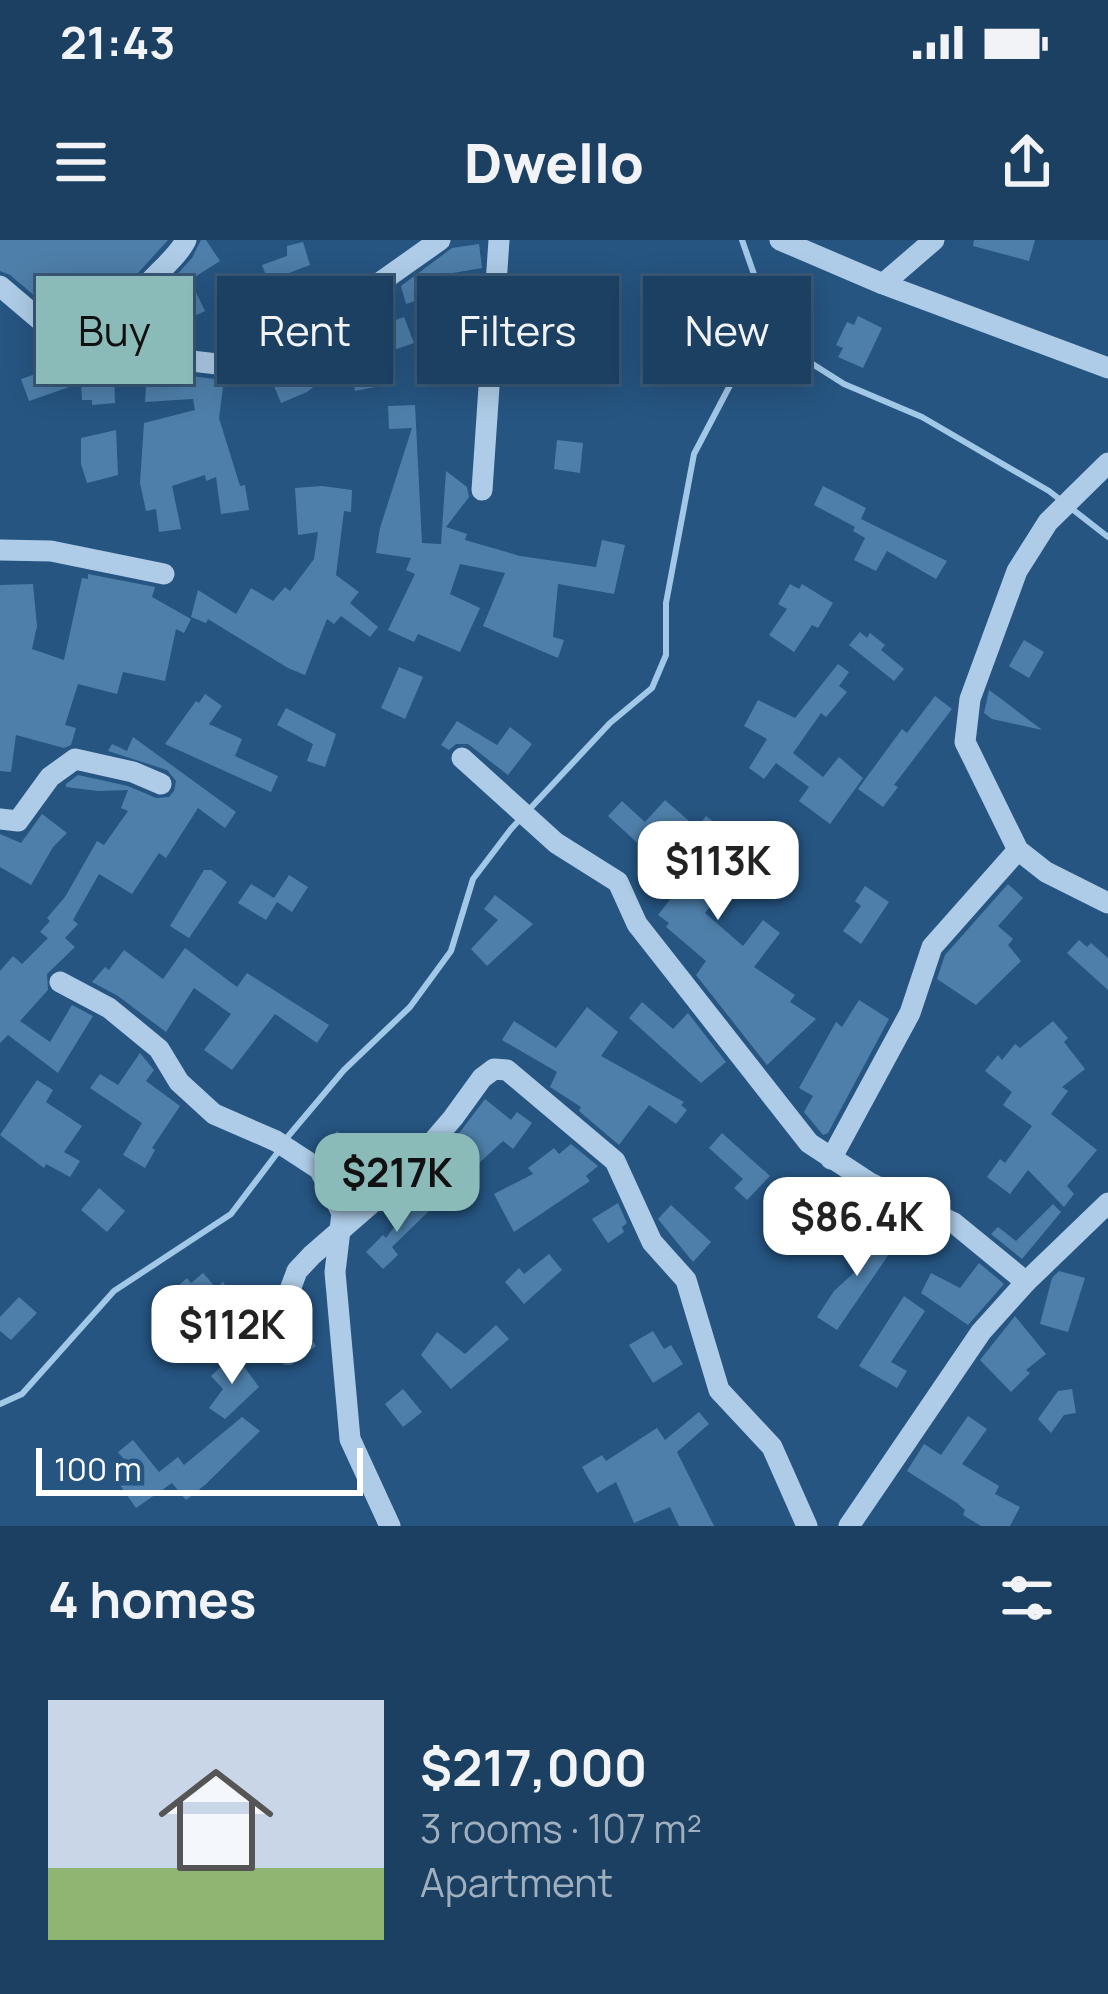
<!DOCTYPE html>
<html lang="en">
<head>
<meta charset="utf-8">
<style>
	:root { --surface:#1c4062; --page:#254768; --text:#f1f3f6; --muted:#a0afbe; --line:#3a5977; --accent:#8bbbb9 }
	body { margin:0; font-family:Manrope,sans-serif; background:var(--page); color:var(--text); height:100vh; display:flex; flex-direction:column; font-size:45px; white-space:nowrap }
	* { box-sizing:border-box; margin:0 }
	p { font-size:39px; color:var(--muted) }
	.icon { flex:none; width:66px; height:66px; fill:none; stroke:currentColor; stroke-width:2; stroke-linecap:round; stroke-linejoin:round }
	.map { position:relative; height:1286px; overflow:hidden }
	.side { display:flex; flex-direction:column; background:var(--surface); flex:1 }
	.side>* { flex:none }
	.guide { position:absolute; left:36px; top:36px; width:1038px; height:108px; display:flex; gap:24px }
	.scale { position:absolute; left:36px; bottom:30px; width:327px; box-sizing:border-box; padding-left:12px; border:6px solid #fff; border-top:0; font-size:33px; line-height:42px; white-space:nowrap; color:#fff; -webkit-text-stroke:9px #265582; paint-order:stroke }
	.price { position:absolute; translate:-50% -102px; padding:0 27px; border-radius:24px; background:#fff; color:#222; font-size:39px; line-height:78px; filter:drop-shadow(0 3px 6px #0008) }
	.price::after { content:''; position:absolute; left:50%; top:72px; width:36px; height:27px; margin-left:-18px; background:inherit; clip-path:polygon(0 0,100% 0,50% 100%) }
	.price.on { background:var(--accent); color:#111 }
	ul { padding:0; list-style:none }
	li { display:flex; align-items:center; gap:36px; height:300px; padding:0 48px }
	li+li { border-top:3px solid var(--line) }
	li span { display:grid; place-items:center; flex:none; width:336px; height:240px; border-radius:0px; color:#555 }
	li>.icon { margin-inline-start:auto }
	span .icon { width:144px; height:144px; fill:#fffc; stroke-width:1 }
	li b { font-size:51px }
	h2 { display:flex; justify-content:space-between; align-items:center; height:144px; padding:0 48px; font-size:51px }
	.pill { padding:0 42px; border-radius:0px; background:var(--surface); box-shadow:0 6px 30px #0003,0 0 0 3px var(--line); font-size:42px; line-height:108px }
	.pill.on { background:var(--accent); color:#111 }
	.status { display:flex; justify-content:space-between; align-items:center; height:84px; padding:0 60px; background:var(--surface); direction:ltr }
	.status svg { height:33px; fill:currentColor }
	header { display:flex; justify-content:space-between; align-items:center; height:156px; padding:0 48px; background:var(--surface); font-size:54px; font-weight:800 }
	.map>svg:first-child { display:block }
</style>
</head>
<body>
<div class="status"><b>21:43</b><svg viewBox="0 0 49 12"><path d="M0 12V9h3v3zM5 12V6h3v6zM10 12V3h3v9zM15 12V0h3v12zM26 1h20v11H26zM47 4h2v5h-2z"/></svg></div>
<header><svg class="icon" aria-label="menu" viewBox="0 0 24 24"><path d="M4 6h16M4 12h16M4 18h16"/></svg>Dwello<svg class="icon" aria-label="share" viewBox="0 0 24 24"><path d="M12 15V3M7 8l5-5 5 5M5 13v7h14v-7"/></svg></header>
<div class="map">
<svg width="1108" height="1286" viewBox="0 0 1108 1286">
	<rect width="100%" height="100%" fill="#265582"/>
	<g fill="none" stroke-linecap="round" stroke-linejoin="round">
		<g stroke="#a2c8e7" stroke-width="6">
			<path d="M759,90L844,144L922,177L1049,251L1108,297"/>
			<path d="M285,900L344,830L410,767L451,711L473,639L511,589L610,483L652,448L666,415V363L694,214L759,90L756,40L742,0"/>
			<path d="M0,1164L22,1154L114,1051L231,974L278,912"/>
		</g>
	</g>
	<g fill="#4e7faa">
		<path d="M0,0H168L128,44L119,68L85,94L74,89L10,35L0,31Z"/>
		<path d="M201,0H206L220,21L190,40L205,71L186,80L184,76L179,79L172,65L158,73L152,62L192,18Z"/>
		<path d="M974,0H1035L1029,21L973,6Z"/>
		<path d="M303,2L310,25L268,41L262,25L287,16V6Z"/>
		<path d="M479,4L482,28L424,38L430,56L406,64L401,46L452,8Z"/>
		<path d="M250,71V101H222L221,72Z"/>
		<path d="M449,73L470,75V133L437,132L438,109L447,110Z"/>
		<path d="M364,74L366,90L404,77L414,103L373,117L380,146L355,151L348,119L307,152L281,163L272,141L293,133L286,121L305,105L304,96L311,86Z"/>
		<path d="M858,76L882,88L863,128L838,117L843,108L836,105L847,82L854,85Z"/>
		<path d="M114,130L115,163L92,165V160H82L81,143L29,161L21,139L39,133Z"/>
		<path d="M147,131L224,140L219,178L240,246L245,245L249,270L221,274L216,237L206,241L205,235L172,246L181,289L159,292L156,269L146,271L140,243L144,183L195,170L193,159L145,162Z"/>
		<path d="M415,165L422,303L441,304L446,231L467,247L469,257L446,287L467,294L465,300L520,316L596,327L602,300L625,305L614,354L558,344L553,397L564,400L558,418L483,386L505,333L460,324L450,354L480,368L460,412L418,394L414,402L388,390L415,334L406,330L411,318L376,313L380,288L412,188L389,189L388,166Z"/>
		<path d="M116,190L118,235L87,243L81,224V198Z"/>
		<path d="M557,200L583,203L580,233L554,229Z"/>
		<path d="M322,246L352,250L351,272L344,271L336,335L359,352L350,363L378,387L370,397L341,376L334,384L327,379L305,435L288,428L208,379L206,383L191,377L198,350L236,374L251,348L273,361L285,347L290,351L314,319L318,292L298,295L295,248Z"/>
		<path d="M823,246L866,268L861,279L947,321L936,339L887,311L876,331L854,320L865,298L853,291L855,287L814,265Z"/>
		<path d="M88,334L155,347L152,357L191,379L184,393L176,389L165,441L123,432L117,454L78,444L65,485L76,488L71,505L64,508L16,495L11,532L0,531V345L33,344L37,386L32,409L64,420L82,338L88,339Z"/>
		<path d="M790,344L799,349L802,344L833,363L818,388L812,385L794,412L769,395L787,369L778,364Z"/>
		<path d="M860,392L867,398L870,393L885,405L881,410L904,429L894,441L849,405Z"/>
		<path d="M1024,400L1044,412L1029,438L1009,426Z"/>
		<path d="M838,424L849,432L839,446L847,452L826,477L821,473L793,513L823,537L839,517L863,538L830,584L799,561L809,547L776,523L764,539L749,528L767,499L744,486L758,460L795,478Z"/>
		<path d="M399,427L423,437L405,479L381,468Z"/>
		<path d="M989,450L1000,458L1042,490L992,479L984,473Z"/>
		<path d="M205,454L222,466L209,484L242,499L235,516L278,536L271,552L165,504L196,461L199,463Z"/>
		<path d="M935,456L952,469L894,545L898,547L883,567L858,549L902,489L907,493Z"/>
		<path d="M286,468L336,494L325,527L307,521L313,504L277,485Z"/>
		<path d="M457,481L497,505L510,487L532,504L508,535L468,504H456L449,510L441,505Z"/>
		<path d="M133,497L236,572L225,588L198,568L166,618L159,613L132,654L99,634L73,680L78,684L65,698L75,707L47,734L48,750L20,781L50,802L72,765L93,776L58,833L8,795L0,803V731L13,716L22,724L48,698L40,692L50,681L47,678L65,657L97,601L104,605L128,571L121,568L128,550L98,551L66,547V544L78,535L128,546L156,558L169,557L174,551L176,541L167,530L108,511L112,504L127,511Z"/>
		<path d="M665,560L697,588L706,576L768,621L753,643L737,633L705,673L743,706L763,680L780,693L754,727L795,755L790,762L816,779L767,825L696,735L706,721L666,687L669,683L658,675L682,644L608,576L622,561L645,582Z"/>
		<path d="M42,574L67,593L53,607L31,645L0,627V594L21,603Z"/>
		<path d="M204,630H211L227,642L189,698L170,686Z"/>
		<path d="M289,635L308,647L292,672L277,662L266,680L238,663L251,644L274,658Z"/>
		<path d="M1008,644L1023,658L998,686L1013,699L1008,705L1021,721L976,765L937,739L945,715Z"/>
		<path d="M865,646L889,662L861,704L843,691L861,666L855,661Z"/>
		<path d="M495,655L533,684L487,726L471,709L498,680L484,669Z"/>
		<path d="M1079,700L1087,707L1091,703L1108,718V750L1067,713Z"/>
		<path d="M185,708L237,747L247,733L329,785L317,803L275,774L232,830L204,810L231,774L194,748L166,792L118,756L92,742L105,727L109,730L124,710L163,739Z"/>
		<path d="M859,760L889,779L828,893L823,895L804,872L813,856L799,848L836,782L842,787Z"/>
		<path d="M642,762L673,789L688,773L726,822L701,843L629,778Z"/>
		<path d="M587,767L618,792L601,816L684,862L681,865L687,870L676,884L649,865L619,905L579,871L581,867L550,847L557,832L502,800L514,781L556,808Z"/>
		<path d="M1053,781L1068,798L1064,802L1085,829L1062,847L1068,851L1051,874L1097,910L1067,946L1074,954L1064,967L1028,930L1010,954L987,937L1000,919L1005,923L1032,886L1003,865L1012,852L985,831L998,815L1002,820L1015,804L1020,808Z"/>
		<path d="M140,813L154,830L146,841L180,866L152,908L155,910L145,928L123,915L142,883L90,848L100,834L118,845Z"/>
		<path d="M37,840L53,850L46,862L82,886L64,912L80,921L70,937L46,924L44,928L0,895Z"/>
		<path d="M485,859L511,880L517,872L532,883L513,909L503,901L478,924L454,900Z"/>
		<path d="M337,891L384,926L373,940L367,936L361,943L352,936L348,942L339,935L337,925L321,912Z"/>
		<path d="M722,893L770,936L747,960L734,948L743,939L709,908Z"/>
		<path d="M571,904L598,926L586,936L590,941L514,992L494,954L533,934L528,928L554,908L559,914Z"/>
		<path d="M787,940L834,974L823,990L799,973L804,970Z"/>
		<path d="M99,948L125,971L107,992L81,970Z"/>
		<path d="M415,959L430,970L392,1007L398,1015L383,1029L366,1012L383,995L386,998Z"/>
		<path d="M618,963L627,983L622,987L624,992L608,1003L592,979Z"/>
		<path d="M1053,964L1061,972L1022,1019L991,994L998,987L1016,1001Z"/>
		<path d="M671,965L711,1002L693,1022L658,979Z"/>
		<path d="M868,989L886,1001L892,995L898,1001L837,1090L817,1077L834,1051L870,1018L856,1009Z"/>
		<path d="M549,1014L562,1030L524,1064L505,1042L519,1028L524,1034Z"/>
		<path d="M979,1023L1004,1044L968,1085L921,1053L931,1033L960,1048Z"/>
		<path d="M1059,1031L1085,1038L1068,1092L1040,1084L1052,1038Z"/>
		<path d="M203,1033L216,1048L223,1042L245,1076L208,1107L174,1068L179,1064L170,1053L187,1038L191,1043Z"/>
		<path d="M904,1056L925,1071L891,1122L907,1131L897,1148L859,1126Z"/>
		<path d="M19,1057L37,1073L11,1100L0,1091V1077Z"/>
		<path d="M1015,1076L1046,1114L1026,1130L1030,1133L1011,1152L980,1120Z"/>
		<path d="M496,1085L509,1099L451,1149L421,1115L437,1092L465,1114Z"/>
		<path d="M303,1087L316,1106L291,1125H284L272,1109Z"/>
		<path d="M653,1091L664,1109L671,1105L683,1124L653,1143L629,1105Z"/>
		<path d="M235,1114L259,1147L225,1179L209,1168L223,1149L211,1136Z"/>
		<path d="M403,1149L422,1172L403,1187L385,1164Z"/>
		<path d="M1072,1149L1076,1173L1064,1175L1051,1193L1038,1179L1058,1151Z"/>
		<path d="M699,1172L709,1184L677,1212L714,1286H679L670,1267L634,1283L616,1242L597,1253L582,1227L602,1215L606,1221L657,1188L665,1200Z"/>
		<path d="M968,1176L987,1189L962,1224L999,1246L995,1254L1020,1267L1010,1286H981L963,1275L965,1270L957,1263L907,1231L924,1204L941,1215Z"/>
		<path d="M242,1177L260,1191L206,1244L186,1260L172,1243L136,1268L120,1245L136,1234L118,1212L133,1200L159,1232L178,1217L184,1225Z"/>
	</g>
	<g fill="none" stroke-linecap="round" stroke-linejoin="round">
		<g stroke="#aecce7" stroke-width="21">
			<path d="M780,0L883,44L1108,128"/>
			<path d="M883,44L934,0"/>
			<path d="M0,46L66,102L79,108L252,128L271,116L302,73L365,53L440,0"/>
			<path d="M140,115C138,100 133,82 134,67C135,48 175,23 186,0"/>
			<path d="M1108,223L1048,282L1017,331L970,459L965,502L1018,610L1046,632L1108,663"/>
			<path d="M482,250L499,0"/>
			<path d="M0,310L51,311L164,334"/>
			<path d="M462,518L556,603L618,642L637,684L809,903L870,943L954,983L1026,1042"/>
			<path d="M0,579L18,581L50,537L75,519L133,532L161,544"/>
			<path d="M60,742L109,768L159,809L179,842L214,874L276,901L319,929L342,973L335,1032L350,1199L390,1286"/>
			<path d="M831,919L910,773L932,707L1018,610"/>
			<path d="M260,1080L288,1055L297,1031L312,1015L404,935L453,878L482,838L494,829L507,830L615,921L652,1002L686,1040L719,1150L772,1207L807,1286"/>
			<path d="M849,1286L981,1092L1026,1042L1108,963"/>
		</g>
	</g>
</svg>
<div class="scale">100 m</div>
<b class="price" style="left:718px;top:683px">$113K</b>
<b class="price on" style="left:397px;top:995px">$217K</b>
<b class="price" style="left:857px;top:1039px">$86.4K</b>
<b class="price" style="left:232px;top:1147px">$112K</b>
<div class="guide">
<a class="pill on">Buy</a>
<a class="pill">Rent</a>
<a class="pill">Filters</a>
<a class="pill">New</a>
</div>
</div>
<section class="side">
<h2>4 homes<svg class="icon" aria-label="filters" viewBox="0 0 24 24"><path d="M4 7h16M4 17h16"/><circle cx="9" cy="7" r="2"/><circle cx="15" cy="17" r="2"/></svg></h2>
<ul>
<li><span style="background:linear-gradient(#c9d6e8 70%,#8fb573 0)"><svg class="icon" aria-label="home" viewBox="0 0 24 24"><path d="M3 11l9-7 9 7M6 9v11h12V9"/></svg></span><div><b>$217,000</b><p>3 rooms · 107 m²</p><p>Apartment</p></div></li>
</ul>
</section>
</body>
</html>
